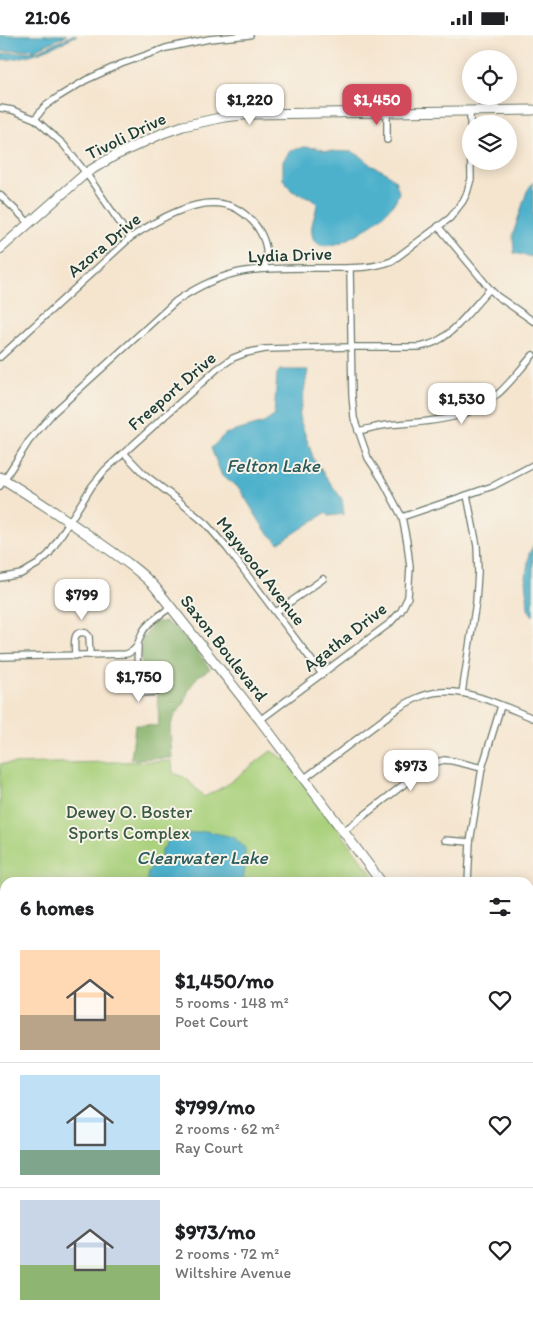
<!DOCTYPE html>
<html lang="en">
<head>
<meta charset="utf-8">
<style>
	:root { --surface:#fff; --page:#f6f6f6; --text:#202124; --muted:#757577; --line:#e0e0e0; --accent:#d1495b }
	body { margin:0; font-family:Itim,sans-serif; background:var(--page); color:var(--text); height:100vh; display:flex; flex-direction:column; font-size:19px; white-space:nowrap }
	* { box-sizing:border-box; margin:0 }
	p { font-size:16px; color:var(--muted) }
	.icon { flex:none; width:28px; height:28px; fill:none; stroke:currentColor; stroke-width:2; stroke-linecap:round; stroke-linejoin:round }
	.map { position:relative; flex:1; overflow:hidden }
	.side { position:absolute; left:0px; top:842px; width:534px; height:446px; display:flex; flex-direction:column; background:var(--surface); border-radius:15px 15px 0 0; box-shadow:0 2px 12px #0003 }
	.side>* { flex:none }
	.fabs { position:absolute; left:462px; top:15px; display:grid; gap:10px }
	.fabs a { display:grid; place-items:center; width:55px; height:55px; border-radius:50%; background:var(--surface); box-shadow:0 2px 12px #0003; font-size:25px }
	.price { position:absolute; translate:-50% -42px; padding:0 11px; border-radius:10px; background:#fff; color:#222; font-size:16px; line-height:32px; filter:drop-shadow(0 1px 2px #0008) }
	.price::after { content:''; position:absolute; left:50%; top:30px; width:15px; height:11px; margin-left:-8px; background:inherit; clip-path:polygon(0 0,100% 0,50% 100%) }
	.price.active { background:var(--accent); color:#fff }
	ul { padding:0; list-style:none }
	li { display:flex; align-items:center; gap:15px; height:125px; padding:0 20px }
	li+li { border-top:1px solid var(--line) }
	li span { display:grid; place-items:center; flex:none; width:140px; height:100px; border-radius:0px; color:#555 }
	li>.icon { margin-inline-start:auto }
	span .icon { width:60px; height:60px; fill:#fffc; stroke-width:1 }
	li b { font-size:21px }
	h2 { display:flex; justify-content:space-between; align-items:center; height:60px; padding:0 20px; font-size:21px }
	.status { display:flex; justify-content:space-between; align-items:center; height:35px; padding:0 25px; background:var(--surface); direction:ltr }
	.status svg { height:14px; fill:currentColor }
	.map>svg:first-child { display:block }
</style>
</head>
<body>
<div class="status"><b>21:06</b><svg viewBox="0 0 49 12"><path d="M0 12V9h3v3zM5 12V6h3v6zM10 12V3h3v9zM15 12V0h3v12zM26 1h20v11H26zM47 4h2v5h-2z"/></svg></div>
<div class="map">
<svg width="533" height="1288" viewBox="0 0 533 1288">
	<rect width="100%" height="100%" fill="#f7f3e8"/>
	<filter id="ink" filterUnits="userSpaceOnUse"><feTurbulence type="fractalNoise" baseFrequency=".02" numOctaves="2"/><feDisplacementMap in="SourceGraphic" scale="10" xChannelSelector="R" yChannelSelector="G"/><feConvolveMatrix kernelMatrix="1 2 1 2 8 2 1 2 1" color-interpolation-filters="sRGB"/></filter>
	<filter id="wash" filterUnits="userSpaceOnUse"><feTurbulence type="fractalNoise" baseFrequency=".0096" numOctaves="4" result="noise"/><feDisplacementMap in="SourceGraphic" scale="20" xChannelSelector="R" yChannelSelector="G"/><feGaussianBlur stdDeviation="1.12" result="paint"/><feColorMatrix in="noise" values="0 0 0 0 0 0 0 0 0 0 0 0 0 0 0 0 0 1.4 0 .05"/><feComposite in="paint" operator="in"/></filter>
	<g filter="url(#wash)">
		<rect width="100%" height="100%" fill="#f5e5cf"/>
		<g fill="#a8d07a" stroke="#648657">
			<path d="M271,716L286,725L378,847L5,848V1271L0,1270V729L172,726L173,738L186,743L204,762L225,751Z"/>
			<path d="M5,1282V1284H83V1288H5Z"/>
		</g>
		<path fill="#86b26a" stroke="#52784f" d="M155,587C158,587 161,587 164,587C179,590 201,622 210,634L198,641L189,654L183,670L175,680L170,692L172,723L131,724L135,690L159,691L157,648L141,626L142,606L148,595Z"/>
		<g fill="#4db1cc" stroke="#367780">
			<path d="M0,0H67L37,14L7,16L0,17Z"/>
			<path d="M73,0H77C53,13 27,24 0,25V20L8,18L38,16Z"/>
			<path d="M304,112L317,113L326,116L353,117L362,122L373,131L385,137L395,145L399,157C397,164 394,169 389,174C378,187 338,216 320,210C318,209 316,207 314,206C308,190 315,185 317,169L311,163L292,156L283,144V126L290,116Z"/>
			<path d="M533,147V222L514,218L513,199L527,156Z"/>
			<path d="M280,335H308L299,382L314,425L342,464L344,479L329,481L327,477L279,508L265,495L239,453L222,441L211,413L225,399L264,388L274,381L277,339Z"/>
			<path d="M533,511V581L528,574L526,542L529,519Z"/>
			<path d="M205,796L233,802L245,813V832L243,847H149L147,844L148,836L161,824V817L171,802Z"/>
		</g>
	</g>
	<g filter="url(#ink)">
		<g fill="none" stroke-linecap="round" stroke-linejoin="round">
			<defs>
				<g id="street">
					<path d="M0,73L12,75L35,84L63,109L86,138L130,203"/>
					<path d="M387,77V105"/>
					<path d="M35,84L44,72L58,62L86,45L121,29L166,13L209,4L250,0"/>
					<path d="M0,160L29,188"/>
					<path d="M438,191L490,254L497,261L533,286"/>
					<path d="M0,322L130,203C155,186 196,161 227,170C236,172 244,178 250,184C258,191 265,204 266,214C267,220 265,228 265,234"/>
					<path d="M358,396C368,394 378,391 388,390C429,386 468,387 500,357C512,346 522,332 533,320"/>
					<path d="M124,418L144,439L179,466L206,489L227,513L322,639"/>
					<path d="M0,451L29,406L53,378L176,266C197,252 220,240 246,236C273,232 300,233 327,233C349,233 371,234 392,226L450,183L463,166L467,158L471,144L470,76"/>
					<path d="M402,482L493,451L533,430"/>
					<path d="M0,543L21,539L38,529L49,519L92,451L105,435L217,334L233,323L246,318L265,314L351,312H420C427,310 433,309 439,305C456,296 476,268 490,254"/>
					<path d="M276,577L323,544"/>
					<path d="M138,611L136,649L143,658L156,657L155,652H138"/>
					<path d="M75,621C75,610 71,594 86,598L89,601L90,620"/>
					<path d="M0,622L126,619C141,615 137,602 146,592C153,584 163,578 171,572"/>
					<path d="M462,658L476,567L478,537L477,511L467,460"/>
					<path d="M260,685L390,588L401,576L408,562L410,532L407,507L402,482L383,446L368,423L354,383L352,360L350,233"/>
					<path d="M305,743L397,674C410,666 424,658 440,657C470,654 505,672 533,683"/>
					<path d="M344,796L430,729L444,725L453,726L482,733"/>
					<path d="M445,805L470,807"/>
					<path d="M468,848L470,807L482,733L501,671"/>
					<path d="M533,890V869"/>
					<path d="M529,957H533"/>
					<path d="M529,1023H533"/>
					<path d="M207,1288V1284"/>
					<path d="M344,1288L347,1284"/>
					<path d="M532,1288L533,1286"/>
				</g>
				<g id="secondary">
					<path d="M0,214L86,138L114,121L163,98L183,91L224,82L252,79L533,75"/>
					<path d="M0,442C32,462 63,482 94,504C115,519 137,533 155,552L260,685L382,848"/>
					<path d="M529,1126L533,1118"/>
					<path d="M529,1143L533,1136"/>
					<path d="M529,1215L533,1218"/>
					<path d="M436,1288L439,1284"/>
				</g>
			</defs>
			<use href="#street" stroke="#6a786a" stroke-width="8"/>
			<use href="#secondary" stroke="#6a786a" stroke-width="11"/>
			<use href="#street" stroke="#fff" stroke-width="5.5"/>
			<use href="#secondary" stroke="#fff" stroke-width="9"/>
		</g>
	</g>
	<g text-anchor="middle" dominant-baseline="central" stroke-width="4" stroke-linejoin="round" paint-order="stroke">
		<g font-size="18" fill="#1f3d34" stroke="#f7f3e8">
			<text transform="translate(126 101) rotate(-26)">Tivoli Drive</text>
			<text transform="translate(104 210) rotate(-40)">Azora Drive</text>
			<text transform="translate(290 220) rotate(-2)">Lydia Drive</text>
			<text transform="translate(172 356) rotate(-41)">Freeport Drive</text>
			<text transform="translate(261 536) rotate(52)">Maywood Avenue</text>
			<text transform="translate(345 602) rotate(-38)">Agatha Drive</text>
			<text transform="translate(224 613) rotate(52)">Saxon Boulevard</text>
		</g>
		<g font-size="18" fill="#3a5a42" stroke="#f7f3e8">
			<text x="129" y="777">Dewey O. Boster<tspan x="129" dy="21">Sports Complex</tspan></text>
		</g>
		<g font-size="19" font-style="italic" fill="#2a5a5a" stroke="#f7f3e8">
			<text x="273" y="430">Felton Lake</text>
			<text x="202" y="822">Clearwater Lake</text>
		</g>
	</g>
</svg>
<div class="fabs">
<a><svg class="icon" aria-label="locate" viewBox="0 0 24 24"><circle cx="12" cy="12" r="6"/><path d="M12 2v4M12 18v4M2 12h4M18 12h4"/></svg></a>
<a><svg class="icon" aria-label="layers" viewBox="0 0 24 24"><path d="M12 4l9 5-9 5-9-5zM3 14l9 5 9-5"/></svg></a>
</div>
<b class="price" style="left:250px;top:91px">$1,220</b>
<b class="price active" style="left:377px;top:91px">$1,450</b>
<b class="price" style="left:462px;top:390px">$1,530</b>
<b class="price" style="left:82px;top:586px">$799</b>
<b class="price" style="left:139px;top:668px">$1,750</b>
<b class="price" style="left:411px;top:757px">$973</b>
<section class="side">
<h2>6 homes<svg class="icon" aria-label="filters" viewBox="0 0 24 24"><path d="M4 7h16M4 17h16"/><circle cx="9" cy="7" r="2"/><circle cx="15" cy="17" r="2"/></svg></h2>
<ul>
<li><span style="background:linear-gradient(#ffd9b3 65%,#b9a48a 0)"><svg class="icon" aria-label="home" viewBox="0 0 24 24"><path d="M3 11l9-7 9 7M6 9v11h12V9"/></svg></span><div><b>$1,450/mo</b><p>5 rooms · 148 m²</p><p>Poet Court</p></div><svg class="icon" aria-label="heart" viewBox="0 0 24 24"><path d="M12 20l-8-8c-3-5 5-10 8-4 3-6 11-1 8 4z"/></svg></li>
<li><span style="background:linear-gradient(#bfe0f5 75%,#7fa58c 0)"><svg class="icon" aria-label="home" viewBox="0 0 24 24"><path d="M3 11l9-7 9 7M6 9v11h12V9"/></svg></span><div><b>$799/mo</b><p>2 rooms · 62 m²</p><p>Ray Court</p></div><svg class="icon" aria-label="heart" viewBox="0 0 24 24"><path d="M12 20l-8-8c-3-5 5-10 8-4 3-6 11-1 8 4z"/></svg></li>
<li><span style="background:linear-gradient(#c9d6e8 65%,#8fb573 0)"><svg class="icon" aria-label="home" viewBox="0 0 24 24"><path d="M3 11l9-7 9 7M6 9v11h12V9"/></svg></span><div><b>$973/mo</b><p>2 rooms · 72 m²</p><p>Wiltshire Avenue</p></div><svg class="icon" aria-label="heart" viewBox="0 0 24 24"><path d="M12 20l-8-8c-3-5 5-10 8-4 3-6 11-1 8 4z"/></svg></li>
</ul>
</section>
</div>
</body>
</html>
